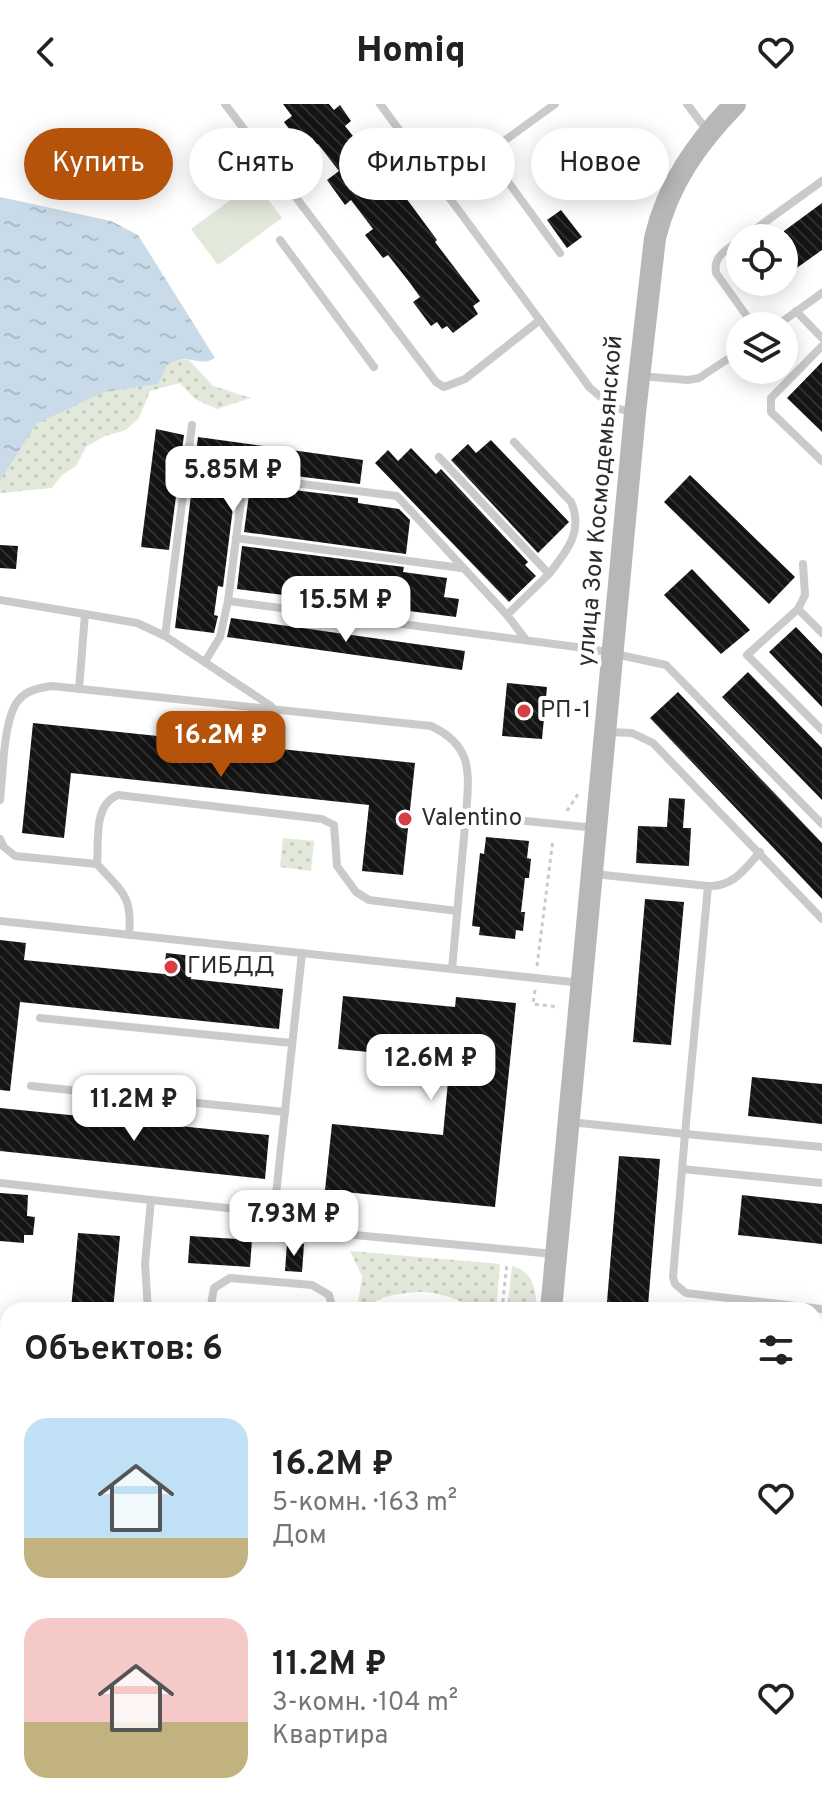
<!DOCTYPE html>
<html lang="ru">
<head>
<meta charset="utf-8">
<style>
	:root { --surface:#fff; --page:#f6f6f6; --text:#222; --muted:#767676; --accent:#b45309 }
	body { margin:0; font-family:Overpass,sans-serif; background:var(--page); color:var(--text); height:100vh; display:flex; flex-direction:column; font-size:30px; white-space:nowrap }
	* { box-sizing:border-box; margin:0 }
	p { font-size:26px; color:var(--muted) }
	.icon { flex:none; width:44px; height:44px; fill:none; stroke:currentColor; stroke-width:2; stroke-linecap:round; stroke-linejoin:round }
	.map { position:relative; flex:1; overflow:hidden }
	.sheet { position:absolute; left:0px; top:1198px; width:822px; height:514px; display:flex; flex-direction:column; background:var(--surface); border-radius:24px 24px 0 0; box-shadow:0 4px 20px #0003 }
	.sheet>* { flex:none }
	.guide { position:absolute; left:24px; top:24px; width:774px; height:72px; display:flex; gap:16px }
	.fabs { position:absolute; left:726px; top:120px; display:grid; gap:16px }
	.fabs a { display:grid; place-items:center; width:72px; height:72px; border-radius:50%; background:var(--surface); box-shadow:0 4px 20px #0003; font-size:40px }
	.price { position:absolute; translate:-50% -68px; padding:0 18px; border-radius:16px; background:#fff; color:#222; font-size:26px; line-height:52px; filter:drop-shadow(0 2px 4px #0008) }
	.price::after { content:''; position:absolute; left:50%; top:48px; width:24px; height:18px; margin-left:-12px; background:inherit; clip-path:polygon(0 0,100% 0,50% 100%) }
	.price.active { background:var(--accent); color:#fff }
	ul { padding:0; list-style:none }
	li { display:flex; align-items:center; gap:24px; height:200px; padding:0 24px }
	li span { display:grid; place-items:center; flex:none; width:224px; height:160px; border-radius:24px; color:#555 }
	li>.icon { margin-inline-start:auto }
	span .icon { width:96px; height:96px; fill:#fffc; stroke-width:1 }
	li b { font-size:34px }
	h2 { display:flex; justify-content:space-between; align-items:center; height:96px; padding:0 24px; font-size:34px }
	.chip { padding:0 28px; border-radius:36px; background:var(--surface); box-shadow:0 4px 20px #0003; font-size:28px; line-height:72px }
	.chip.active { background:var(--accent); color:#fff }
	header { display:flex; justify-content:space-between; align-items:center; height:104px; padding:0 24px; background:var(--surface); font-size:36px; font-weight:800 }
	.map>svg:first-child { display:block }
</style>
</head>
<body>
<header><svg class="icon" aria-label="back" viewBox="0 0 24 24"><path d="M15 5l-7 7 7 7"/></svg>Homiq<svg class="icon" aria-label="heart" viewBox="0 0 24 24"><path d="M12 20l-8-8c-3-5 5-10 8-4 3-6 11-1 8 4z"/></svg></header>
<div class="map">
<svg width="822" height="1711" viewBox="0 0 822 1711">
	<defs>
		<pattern id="green-dots" width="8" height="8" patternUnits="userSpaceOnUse" patternTransform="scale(2)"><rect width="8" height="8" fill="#e2e9db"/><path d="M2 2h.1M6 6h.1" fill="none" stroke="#c2c8bc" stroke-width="1.8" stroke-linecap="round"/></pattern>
		<pattern id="water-ripples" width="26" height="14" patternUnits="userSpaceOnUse" patternTransform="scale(2)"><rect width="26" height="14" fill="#c9dbe8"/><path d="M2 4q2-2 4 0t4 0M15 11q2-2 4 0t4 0" fill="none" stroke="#adbcc7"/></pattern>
		<pattern id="building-back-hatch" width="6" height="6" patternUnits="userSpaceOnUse" patternTransform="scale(2)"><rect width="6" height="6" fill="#141414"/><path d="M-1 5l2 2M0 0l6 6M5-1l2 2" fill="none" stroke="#2e2e2e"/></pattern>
	</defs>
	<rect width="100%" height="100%" fill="#fff"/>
	<g fill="url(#green-dots)">
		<path d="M145,251L189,256L213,282L251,294L217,305L195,295L180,279L150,287L139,314L126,326L105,332L86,343L76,362L62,371L52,384L0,389V329Z"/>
		<path d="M283,734L314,737L311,767L280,763Z"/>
		<path d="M350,1147L500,1160L496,1206C472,1206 451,1189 423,1188C410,1188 392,1190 380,1195C371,1199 367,1206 357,1206L362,1172Z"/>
		<path d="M512,1162C533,1167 537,1186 536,1206H507Z"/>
	</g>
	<path fill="#e2e9db" d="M255,78L282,114L218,161L191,125Z"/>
	<path fill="url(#water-ripples)" d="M0,93L111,117L138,131L215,254C202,262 194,254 181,255C176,256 172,259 167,261L158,280L104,288L36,320L0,377Z"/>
	<g fill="url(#building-back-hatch)">
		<path d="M283,0H329L334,6L340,1L351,17L345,22L371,55L375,52L437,136L435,138L480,197L473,202L478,210L453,229L447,222L442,225L437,218L431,222L413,198L420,193L410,179L388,151L383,154L365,131L373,125L351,96L345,101L327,76L339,67L318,40L312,43L307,36L301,41L284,18L292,12Z"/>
		<path d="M822,99V146L784,173V127Z"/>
		<path d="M561,106L582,133L567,144L547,116Z"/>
		<path d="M822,258V328L787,294Z"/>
		<path d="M156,325L184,331L169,446L141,443Z"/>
		<path d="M198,333L363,356L360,380L255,367L240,372L236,380L223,483L218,482L214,511L218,512L214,529L175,524Z"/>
		<path d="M491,336L569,418L538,449L451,356L468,340L476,349Z"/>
		<path d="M411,344L436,370L441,365L528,458L525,461L536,472L509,498L375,359L388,346L398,357Z"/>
		<path d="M690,371L795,473L769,500L664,398Z"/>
		<path d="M254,381L358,394V399L399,405L410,416L406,450L244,428L250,383Z"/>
		<path d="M0,441L18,442L16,465L0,464Z"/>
		<path d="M242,442L404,463L403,468L447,474L444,493L459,495L456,513L237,485Z"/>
		<path d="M692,465L750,526L721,550L664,491Z"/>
		<path d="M231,514L465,547L462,566L227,533Z"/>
		<path d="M796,523L822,550V603L769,548Z"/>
		<path d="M748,568L822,644V696L722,593Z"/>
		<path d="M507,579L547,583L542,635L502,632Z"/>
		<path d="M678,588L822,739V795L650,614Z"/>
		<path d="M33,619L415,659L403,771L362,767L369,701L71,669L64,734L22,729Z"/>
		<path d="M669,694L685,695L683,724H691L689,762L636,759L638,722L667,723Z"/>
		<path d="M486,733L529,737L527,754L531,755L529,774H525L521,808H525L523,827L516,826L515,835L479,831L480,823L472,822L480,749L484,750Z"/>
		<path d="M645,795L684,798L671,941L633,938Z"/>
		<path d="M0,836L26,839L24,856L164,870L166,849L193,852L191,875L283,885L279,925L20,898L10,987L0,986Z"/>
		<path d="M343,892L455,903L456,893L516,899L495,1103L325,1086L332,1020L443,1031L450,956L338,945Z"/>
		<path d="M752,973L822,980V1020L748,1012Z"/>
		<path d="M0,1004L269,1031L265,1075L0,1047Z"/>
		<path d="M619,1052L660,1055L648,1202L607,1198Z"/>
		<path d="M0,1089L28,1091L27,1112L35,1113L33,1131H24V1139L0,1137Z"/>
		<path d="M742,1091L822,1100V1140L738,1131Z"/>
		<path d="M78,1129L120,1132L113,1206H71Z"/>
		<path d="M190,1132L252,1136L250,1163L188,1159Z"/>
		<path d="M287,1139L304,1140L302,1168L285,1167Z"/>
	</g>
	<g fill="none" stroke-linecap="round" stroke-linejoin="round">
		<g stroke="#cacaca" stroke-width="3" stroke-dasharray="4 4" stroke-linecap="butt">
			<path d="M567,707L578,690"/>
			<path d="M537,862L553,735"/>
			<path d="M535,886L533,900L559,903"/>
			<path d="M502,1206L507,1159"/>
			<path d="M0,1603L8,1599"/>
			<path d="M93,1711L94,1704"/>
		</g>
		<g stroke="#cacaca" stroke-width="8">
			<path d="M225,0L436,278L444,283L465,275L540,216"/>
			<path d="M380,0L590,284L613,303L634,309"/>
			<path d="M687,0L708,28"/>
			<path d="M487,49L560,149"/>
			<path d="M442,82L555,0"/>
			<path d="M743,134L822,77"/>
			<path d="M280,136L374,263"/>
			<path d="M740,136C727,146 713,151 716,169L754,222"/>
			<path d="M796,207L822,234"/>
			<path d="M776,222L822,189"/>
			<path d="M822,242L771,294V308L822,357"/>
			<path d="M640,272L688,276L699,274L740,247"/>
			<path d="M514,338L571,398C584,427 567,447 549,470"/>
			<path d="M439,353L549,470L507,511"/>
			<path d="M236,434L461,464"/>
			<path d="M803,460L805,491L798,505L822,529"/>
			<path d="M0,496L85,510L79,585"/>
			<path d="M228,497L592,545L666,561L822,720"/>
			<path d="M798,505L747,551L822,626"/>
			<path d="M85,510L137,519L165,532L192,321"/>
			<path d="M165,532L271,602"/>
			<path d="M206,556L220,533L228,497L243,381L246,376L254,374L397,392L507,511L526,536"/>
			<path d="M608,628L632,629L653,639L822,815"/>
			<path d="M0,696C3,672 3,615 18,597C26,586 39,584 52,582L431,622C474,642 469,670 466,711L596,724"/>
			<path d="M0,735L4,743L15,752L97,760C121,787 133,791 129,831"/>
			<path d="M97,760C99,736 93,701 118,691L322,715L334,721L337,762L356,788L369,796L457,807"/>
			<path d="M594,770L708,782L685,1030L822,1043"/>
			<path d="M708,782C733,783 744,766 760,748"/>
			<path d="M0,817L582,879"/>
			<path d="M452,865L466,711"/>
			<path d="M40,914L292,939"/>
			<path d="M31,982L285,1008"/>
			<path d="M570,1018L685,1030L673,1173L675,1180L686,1189L822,1205"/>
			<path d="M682,1065L822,1079"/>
			<path d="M0,1079L151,1096"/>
			<path d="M274,1109L302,849"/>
			<path d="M148,1206L145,1160L151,1096L274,1109L323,1128L554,1150"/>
			<path d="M210,1206L214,1184L230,1174L312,1181L329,1191L333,1206"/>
			<path d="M814,1397L822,1398"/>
			<path d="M0,1432L8,1431"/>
			<path d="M814,1624L822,1625"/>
			<path d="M623,1704L624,1711"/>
			<path d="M141,1711V1704"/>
			<path d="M298,1711L299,1704"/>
		</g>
		<path stroke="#cacaca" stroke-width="16" d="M814,1305H822"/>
		<g stroke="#b7b7b7" stroke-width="22">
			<path d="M551,1206L635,309L655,134C668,80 697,39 735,0"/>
			<path d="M502,1711L503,1704"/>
		</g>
	</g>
	<g fill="#d53e44" stroke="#fff" stroke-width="3">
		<circle cx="524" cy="607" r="8"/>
		<circle cx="405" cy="715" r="8"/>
		<circle cx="171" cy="863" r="8"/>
	</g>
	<g text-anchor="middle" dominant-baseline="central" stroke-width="8" stroke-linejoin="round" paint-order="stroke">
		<g font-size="24" fill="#2d2d2d" stroke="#fff">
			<text transform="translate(601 397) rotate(-85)">улица Зои Космодемьянской</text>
		</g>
		<g font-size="24" fill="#2d2d2d" stroke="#fff" text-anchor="start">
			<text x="540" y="607">РП-1</text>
			<text x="421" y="715">Valentino</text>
			<text x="187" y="863">ГИБДД</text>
		</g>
	</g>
</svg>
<div class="fabs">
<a><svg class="icon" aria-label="locate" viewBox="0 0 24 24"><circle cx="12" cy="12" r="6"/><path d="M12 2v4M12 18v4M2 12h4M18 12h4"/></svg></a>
<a><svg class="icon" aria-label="layers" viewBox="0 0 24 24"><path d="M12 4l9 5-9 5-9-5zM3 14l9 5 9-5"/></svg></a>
</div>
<b class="price" style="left:233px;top:410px">5.85M ₽</b>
<b class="price" style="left:346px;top:540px">15.5M ₽</b>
<b class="price active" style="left:221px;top:675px">16.2M ₽</b>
<b class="price" style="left:431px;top:998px">12.6M ₽</b>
<b class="price" style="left:134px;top:1039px">11.2M ₽</b>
<b class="price" style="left:294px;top:1154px">7.93M ₽</b>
<div class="guide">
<a class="chip active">Купить</a>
<a class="chip">Снять</a>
<a class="chip">Фильтры</a>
<a class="chip">Новое</a>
</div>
<section class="sheet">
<h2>Объектов: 6<svg class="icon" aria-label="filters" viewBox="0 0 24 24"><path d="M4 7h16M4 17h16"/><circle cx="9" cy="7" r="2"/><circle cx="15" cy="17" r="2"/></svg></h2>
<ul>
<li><span style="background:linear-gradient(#bfe0f5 75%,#c2b280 0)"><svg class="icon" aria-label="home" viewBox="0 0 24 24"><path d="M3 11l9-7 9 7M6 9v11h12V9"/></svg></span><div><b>16.2M ₽</b><p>5-комн. · 163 m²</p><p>Дом</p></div><svg class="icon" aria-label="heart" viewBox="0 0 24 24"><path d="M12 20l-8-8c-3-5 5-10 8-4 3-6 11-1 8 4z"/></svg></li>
<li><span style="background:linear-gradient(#f6c9c9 65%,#c2b280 0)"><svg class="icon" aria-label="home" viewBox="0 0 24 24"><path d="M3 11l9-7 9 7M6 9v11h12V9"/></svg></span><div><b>11.2M ₽</b><p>3-комн. · 104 m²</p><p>Квартира</p></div><svg class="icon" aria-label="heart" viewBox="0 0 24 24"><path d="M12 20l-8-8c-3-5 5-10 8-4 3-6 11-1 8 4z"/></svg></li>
</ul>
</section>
</div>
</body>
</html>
